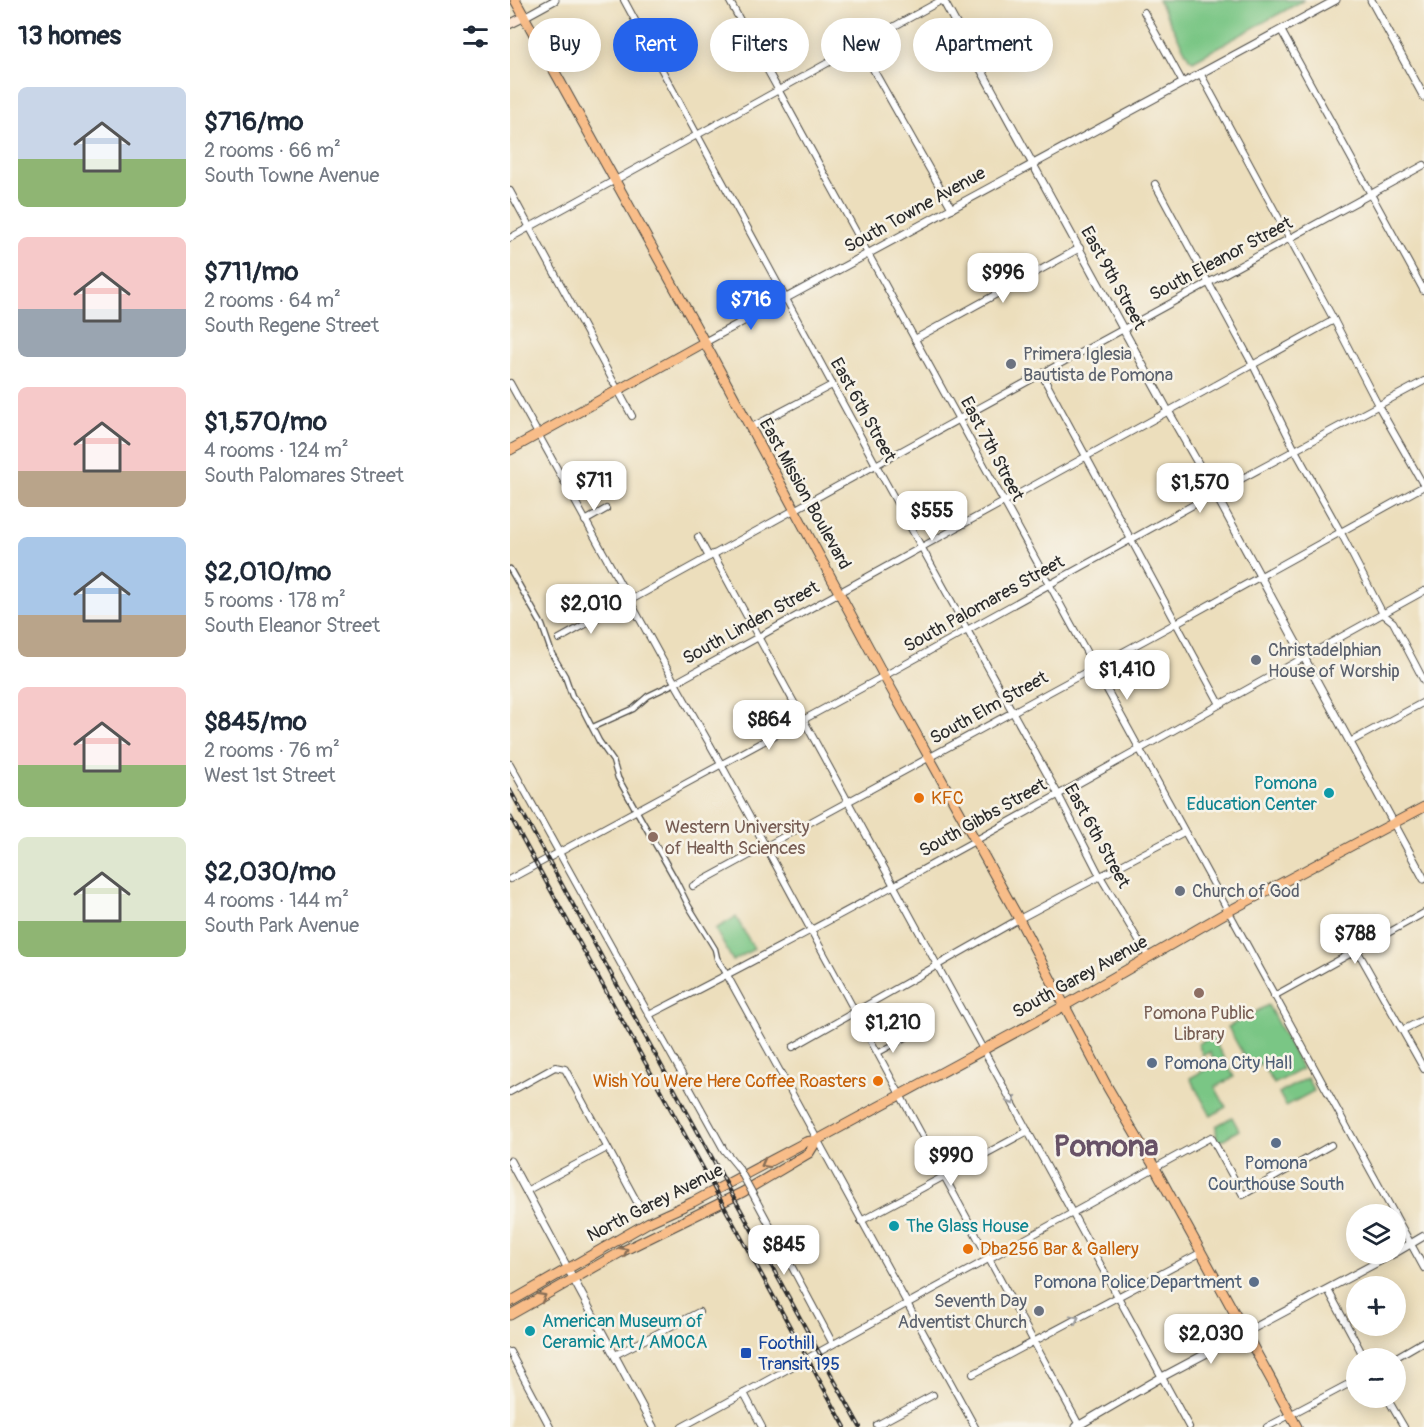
<!DOCTYPE html>
<html lang="en">
<head>
<meta charset="utf-8">
<style>
	:root { --surface:#fff; --page:#f6f6f7; --text:#1f2937; --muted:#747a83; --accent:#2563eb }
	body { margin:0; font-family:Pangolin,sans-serif; background:var(--page); color:var(--text); height:100vh; display:flex; flex-direction:column; font-size:22px; white-space:nowrap }
	* { box-sizing:border-box; margin:0 }
	p { font-size:20px; color:var(--muted) }
	.icon { flex:none; width:33px; height:33px; fill:none; stroke:currentColor; stroke-width:2; stroke-linecap:round; stroke-linejoin:round }
	.map { position:relative; flex:1; overflow:hidden }
	.details { display:flex; flex-direction:column; background:var(--surface); width:510px }
	.details>* { flex:none }
	.hud { position:absolute; left:18px; top:18px; width:570px; height:54px; display:flex; gap:12px }
	.tools { position:absolute; left:836px; top:1204px; display:grid; gap:12px }
	.tools a { display:grid; place-items:center; width:60px; height:60px; border-radius:50%; background:var(--surface); box-shadow:0 3px 15px #0003; font-size:30px }
	.price { position:absolute; translate:-50% -51px; padding:0 14px; border-radius:12px; background:#fff; color:#222; font-size:20px; line-height:39px; filter:drop-shadow(0 2px 3px #0008) }
	.price::after { content:''; position:absolute; left:50%; top:36px; width:18px; height:14px; margin-left:-9px; background:inherit; clip-path:polygon(0 0,100% 0,50% 100%) }
	.price.on { background:var(--accent); color:#fff }
	ul { padding:0; list-style:none }
	li { display:flex; align-items:center; gap:18px; height:150px; padding:0 18px }
	li span { display:grid; place-items:center; flex:none; width:168px; height:120px; border-radius:9px; color:#555 }
	li>.icon { margin-inline-start:auto }
	span .icon { width:72px; height:72px; fill:#fffc; stroke-width:1 }
	li b { font-size:26px }
	h2 { display:flex; justify-content:space-between; align-items:center; height:72px; padding:0 18px; font-size:26px }
	.pill { padding:0 21px; border-radius:27px; background:var(--surface); box-shadow:0 3px 15px #0003; font-size:21px; line-height:54px }
	.pill.on { background:var(--accent); color:#fff }
	main { display:flex; flex:1; min-height:0 }
	.map>svg:first-child { display:block }
</style>
</head>
<body>
<main>
<section class="details">
<h2>13 homes<svg class="icon" aria-label="filters" viewBox="0 0 24 24"><path d="M4 7h16M4 17h16"/><circle cx="9" cy="7" r="2"/><circle cx="15" cy="17" r="2"/></svg></h2>
<ul>
<li><span style="background:linear-gradient(#c9d6e8 60%,#8fb573 0)"><svg class="icon" aria-label="home" viewBox="0 0 24 24"><path d="M3 11l9-7 9 7M6 9v11h12V9"/></svg></span><div><b>$716/mo</b><p>2 rooms · 66 m²</p><p>South Towne Avenue</p></div></li>
<li><span style="background:linear-gradient(#f6c9c9 60%,#9aa5b1 0)"><svg class="icon" aria-label="home" viewBox="0 0 24 24"><path d="M3 11l9-7 9 7M6 9v11h12V9"/></svg></span><div><b>$711/mo</b><p>2 rooms · 64 m²</p><p>South Regene Street</p></div></li>
<li><span style="background:linear-gradient(#f6c9c9 70%,#b9a48a 0)"><svg class="icon" aria-label="home" viewBox="0 0 24 24"><path d="M3 11l9-7 9 7M6 9v11h12V9"/></svg></span><div><b>$1,570/mo</b><p>4 rooms · 124 m²</p><p>South Palomares Street</p></div></li>
<li><span style="background:linear-gradient(#a9c7e8 65%,#b9a48a 0)"><svg class="icon" aria-label="home" viewBox="0 0 24 24"><path d="M3 11l9-7 9 7M6 9v11h12V9"/></svg></span><div><b>$2,010/mo</b><p>5 rooms · 178 m²</p><p>South Eleanor Street</p></div></li>
<li><span style="background:linear-gradient(#f6c9c9 65%,#8fb573 0)"><svg class="icon" aria-label="home" viewBox="0 0 24 24"><path d="M3 11l9-7 9 7M6 9v11h12V9"/></svg></span><div><b>$845/mo</b><p>2 rooms · 76 m²</p><p>West 1st Street</p></div></li>
<li><span style="background:linear-gradient(#dfe7d0 70%,#8fb573 0)"><svg class="icon" aria-label="home" viewBox="0 0 24 24"><path d="M3 11l9-7 9 7M6 9v11h12V9"/></svg></span><div><b>$2,030/mo</b><p>4 rooms · 144 m²</p><p>South Park Avenue</p></div></li>
</ul>
</section>
<div class="map">
<svg width="914" height="1427" viewBox="0 0 914 1427">
	<rect width="100%" height="100%" fill="#f7f3e8"/>
	<filter id="ink" filterUnits="userSpaceOnUse"><feTurbulence type="fractalNoise" baseFrequency=".0167" numOctaves="2"/><feDisplacementMap in="SourceGraphic" scale="12" xChannelSelector="R" yChannelSelector="G"/><feConvolveMatrix kernelMatrix="1 2 1 2 8 2 1 2 1" color-interpolation-filters="sRGB"/></filter>
	<filter id="wash" filterUnits="userSpaceOnUse"><feTurbulence type="fractalNoise" baseFrequency=".008" numOctaves="4" result="noise"/><feDisplacementMap in="SourceGraphic" scale="24" xChannelSelector="R" yChannelSelector="G"/><feGaussianBlur stdDeviation="1.35" result="paint"/><feColorMatrix in="noise" values="0 0 0 0 0 0 0 0 0 0 0 0 0 0 0 0 0 1.4 0 .05"/><feComposite in="paint" operator="in"/></filter>
	<g filter="url(#wash)">
		<rect width="100%" height="100%" fill="#ecdebc"/>
		<g fill="#7ac685" stroke="#527858" stroke-width="1.5">
			<path d="M648,0H794L683,61L679,58Z"/>
			<path d="M226,917L244,949L223,961L205,929Z"/>
			<path d="M758,1005L792,1069L764,1084L751,1063L741,1069L718,1027Z"/>
			<path d="M702,1036L724,1077L705,1087L716,1107L701,1116L680,1078L706,1064L700,1052L693,1055L688,1044Z"/>
			<path d="M797,1078L804,1091L776,1106L769,1093Z"/>
			<path d="M722,1117L729,1130L707,1143L706,1126Z"/>
		</g>
	</g>
	<g filter="url(#ink)">
		<g fill="none" stroke-linecap="round" stroke-linejoin="round">
			<defs>
				<g id="pedestrian">
					<path d="M0,569L32,625L42,654L55,676L62,696L72,708L89,741L103,761L108,778L165,879L178,905L205,949L207,958L217,975"/>
					<path d="M83,727L123,709L138,696L165,683"/>
					<path d="M368,1053L410,1030"/>
				</g>
				<g id="minor">
					<path d="M114,0L366,465L548,794L590,876L639,958"/>
					<path d="M219,0L885,1215"/>
					<path d="M634,12L673,83"/>
					<path d="M771,30L914,291"/>
					<path d="M350,46L442,209"/>
					<path d="M645,184L743,365L785,450L830,531L873,614L883,622L914,681"/>
					<path d="M0,191L122,416"/>
					<path d="M0,238L432,0"/>
					<path d="M405,339L570,248"/>
					<path d="M532,375L710,704"/>
					<path d="M0,383L165,683L211,764L570,1427"/>
					<path d="M240,428L322,385"/>
					<path d="M75,521L96,509"/>
					<path d="M188,537L199,557"/>
					<path d="M203,554C363,845 521,1136 679,1427"/>
					<path d="M101,610L105,605L118,601"/>
					<path d="M49,639L101,610H107L119,601C383,454 649,310 914,165"/>
					<path d="M165,683L824,320"/>
					<path d="M840,742L914,702"/>
					<path d="M0,764L214,1150L228,1167"/>
					<path d="M0,879L374,676L705,493L914,381"/>
					<path d="M183,886L657,628L914,486L869,407L824,320L690,73"/>
					<path d="M847,950L914,1069"/>
					<path d="M217,975L465,1427"/>
					<path d="M764,996L914,913"/>
					<path d="M139,1015C401,881 656,733 914,591"/>
					<path d="M893,1030L914,1019"/>
					<path d="M283,1047L509,919L674,832"/>
					<path d="M0,1092L45,1067L55,1069L128,1204"/>
					<path d="M16,1191L97,1148"/>
					<path d="M245,1198L323,1344"/>
					<path d="M885,1215L914,1268"/>
					<path d="M351,1221L518,1131"/>
					<path d="M818,1290L855,1359"/>
					<path d="M0,1352L40,1427"/>
					<path d="M105,1355L189,1312"/>
					<path d="M883,1359L914,1341"/>
					<path d="M463,1374L692,1252"/>
					<path d="M234,1393L252,1427"/>
					<path d="M877,1398L894,1427"/>
					<path d="M367,1425L423,1395"/>
					<path d="M172,1427L701,1137L733,1195L821,1145"/>
					<path d="M757,1427L846,1380"/>
				</g>
				<g id="tertiary">
					<path d="M433,0L658,411L705,493L914,879"/>
					<path d="M861,0L914,97"/>
					<path d="M14,17L45,0"/>
					<path d="M195,342L826,0"/>
					<path d="M0,1161L143,1427"/>
					<path d="M885,1253L914,1236"/>
					<path d="M566,1427L652,1377L883,1254"/>
				</g>
				<path id="secondary" d="M0,24L14,17"/>
				<g id="primary">
					<path d="M5,0L189,332L374,676L509,919L598,1088L645,1168L787,1427"/>
					<path d="M0,450L195,342"/>
					<path d="M0,1302L139,1222L183,1202L296,1142L307,1140"/>
					<path d="M0,1315L111,1252L233,1192L299,1153L307,1140L554,1006L719,911L914,807"/>
				</g>
			</defs>
			<use href="#pedestrian" stroke="#484641" stroke-width="7"/>
			<use href="#minor" stroke="#484641" stroke-width="8"/>
			<use href="#tertiary" stroke="#484641" stroke-width="9"/>
			<use href="#secondary" stroke="#484641" stroke-width="10"/>
			<use href="#primary" stroke="#484641" stroke-width="11"/>
			<use href="#pedestrian" stroke="#fff" stroke-width="4.5"/>
			<use href="#minor" stroke="#fff" stroke-width="6"/>
			<use href="#tertiary" stroke="#fff" stroke-width="7"/>
			<use href="#secondary" stroke="#fce5d0" stroke-width="8"/>
			<use href="#primary" stroke="#f8bd89" stroke-width="9"/>
			<defs>
				<g id="rail">
					<path d="M0,790L350,1427"/>
					<path d="M0,816L335,1427"/>
				</g>
			</defs>
			<use href="#rail" stroke="#2b2b2b" stroke-width="4"/>
			<use href="#rail" stroke="#f7f3e8" stroke-width="1.5" stroke-dasharray="4.5" stroke-linecap="butt"/>
			<defs>
				<path id="minor-bridge" d="M228,1167L245,1198"/>
			</defs>
			<use href="#minor-bridge" stroke="#484641" stroke-width="8" stroke-linecap="butt"/>
			<use href="#minor-bridge" stroke="#fff" stroke-width="6"/>
		</g>
		<defs><path id="oneway-chevron" d="M-2-3.5L2.5 0L-2 3.5" fill="none" stroke-width="1.6" stroke-linecap="round" stroke-linejoin="round" transform="scale(1.5)"/></defs>
		<g stroke="#a0a0a0">
			<use href="#oneway-chevron" transform="translate(502 1101) rotate(62)"/>
			<use href="#oneway-chevron" transform="translate(565 1319) rotate(-28)"/>
		</g>
		<g stroke="#876d55">
			<use href="#oneway-chevron" transform="translate(255 1164) rotate(151)"/>
			<use href="#oneway-chevron" transform="translate(114 1251) rotate(-28)"/>
			<use href="#oneway-chevron" transform="translate(32 1297) rotate(-29)"/>
		</g>
	</g>
	<g fill="#6b7280" stroke="#f7f3e8" stroke-width="2">
		<circle cx="501" cy="364" r="6"/>
		<circle cx="746" cy="660" r="6"/>
		<circle cx="670" cy="891" r="6"/>
		<circle cx="529" cy="1311" r="6"/>
	</g>
	<g fill="#0f9aa8" stroke="#f7f3e8" stroke-width="2">
		<circle cx="819" cy="793" r="6"/>
		<circle cx="384" cy="1226" r="6"/>
		<circle cx="20" cy="1331" r="6"/>
	</g>
	<g fill="#e8710a" stroke="#f7f3e8" stroke-width="2">
		<circle cx="409" cy="798" r="6"/>
		<circle cx="368" cy="1081" r="6"/>
		<circle cx="458" cy="1249" r="6"/>
	</g>
	<g fill="#8d6e63" stroke="#f7f3e8" stroke-width="2">
		<circle cx="143" cy="837" r="6"/>
		<circle cx="689" cy="993" r="6"/>
	</g>
	<g fill="#5c6f8a" stroke="#f7f3e8" stroke-width="2">
		<circle cx="642" cy="1063" r="6"/>
		<circle cx="766" cy="1143" r="6"/>
		<circle cx="744" cy="1282" r="6"/>
	</g>
	<rect fill="#1a4fb4" stroke="#f7f3e8" stroke-width="2" x="230" y="1347" width="12" height="12" rx="3"/>
	<g text-anchor="middle" dominant-baseline="central" stroke-width="5" stroke-linejoin="round" paint-order="stroke">
		<g font-size="18" fill="#2b2b2b" stroke="#f7f3e8">
			<text transform="translate(405 210) rotate(-29)">South Towne Avenue</text>
			<text transform="translate(711 259) rotate(-28)">South Eleanor Street</text>
			<text transform="translate(603 278) rotate(61)">East 9th Street</text>
			<text transform="translate(353 410) rotate(61)">East 6th Street</text>
			<text transform="translate(482 449) rotate(62)">East 7th Street</text>
			<text transform="translate(295 494) rotate(61)">East Mission Boulevard</text>
			<text transform="translate(474 604) rotate(-29)">South Palomares Street</text>
			<text transform="translate(241 623) rotate(-29)">South Linden Street</text>
			<text transform="translate(479 708) rotate(-29)">South Elm Street</text>
			<text transform="translate(473 818) rotate(-29)">South Gibbs Street</text>
			<text transform="translate(587 836) rotate(61)">East 6th Street</text>
			<text transform="translate(570 977) rotate(-29)">South Garey Avenue</text>
			<text transform="translate(145 1203) rotate(-27)">North Garey Avenue</text>
		</g>
		<g font-size="18" fill="#5b616d" stroke="#f7f3e8" text-anchor="start">
			<text x="513" y="354">Primera Iglesia<tspan x="513" dy="21">Bautista de Pomona</tspan></text>
			<text x="758" y="650">Christadelphian<tspan x="758" dy="21">House of Worship</tspan></text>
			<text x="682" y="891">Church of God</text>
			<text x="517" y="1301" text-anchor="end">Seventh Day<tspan x="517" dy="21">Adventist Church</tspan></text>
		</g>
		<g font-size="18" fill="#0d838f" stroke="#f7f3e8" text-anchor="start">
			<text x="807" y="783" text-anchor="end">Pomona<tspan x="807" dy="21">Education Center</tspan></text>
			<text x="396" y="1226">The Glass House</text>
			<text x="32" y="1321">American Museum of<tspan x="32" dy="21">Ceramic Art / AMOCA</tspan></text>
		</g>
		<g font-size="18" fill="#c56008" stroke="#f7f3e8" text-anchor="start">
			<text x="421" y="798">KFC</text>
			<text x="356" y="1081" text-anchor="end">Wish You Were Here Coffee Roasters</text>
			<text x="470" y="1249">Dba256 Bar &amp; Gallery</text>
		</g>
		<g font-size="18" fill="#785e54" stroke="#f7f3e8" text-anchor="start">
			<text x="155" y="827">Western University<tspan x="155" dy="21">of Health Sciences</tspan></text>
			<text x="689" y="1013" text-anchor="middle">Pomona Public<tspan x="689" dy="21">Library</tspan></text>
		</g>
		<g font-size="18" fill="#4e5e75" stroke="#f7f3e8" text-anchor="start">
			<text x="654" y="1063">Pomona City Hall</text>
			<text x="766" y="1163" text-anchor="middle">Pomona<tspan x="766" dy="21">Courthouse South</tspan></text>
			<text x="732" y="1282" text-anchor="end">Pomona Police Department</text>
		</g>
		<g font-size="18" fill="#164399" stroke="#f7f3e8" text-anchor="start">
			<text x="248" y="1343">Foothill<tspan x="248" dy="21">Transit 195</tspan></text>
		</g>
		<g font-size="30" font-weight="bold" fill="#685267" stroke="#f7f3e8">
			<text x="596" y="1146">Pomona</text>
		</g>
	</g>
</svg>
<div class="tools">
<a><svg class="icon" aria-label="layers" viewBox="0 0 24 24"><path d="M12 4l9 5-9 5-9-5zM3 14l9 5 9-5"/></svg></a>
<a>+</a>
<a>−</a>
</div>
<b class="price" style="left:493px;top:304px">$996</b>
<b class="price on" style="left:241px;top:331px">$716</b>
<b class="price" style="left:84px;top:512px">$711</b>
<b class="price" style="left:690px;top:514px">$1,570</b>
<b class="price" style="left:422px;top:542px">$555</b>
<b class="price" style="left:81px;top:635px">$2,010</b>
<b class="price" style="left:617px;top:701px">$1,410</b>
<b class="price" style="left:259px;top:751px">$864</b>
<b class="price" style="left:845px;top:965px">$788</b>
<b class="price" style="left:383px;top:1054px">$1,210</b>
<b class="price" style="left:441px;top:1187px">$990</b>
<b class="price" style="left:274px;top:1276px">$845</b>
<b class="price" style="left:701px;top:1365px">$2,030</b>
<div class="hud">
<a class="pill">Buy</a>
<a class="pill on">Rent</a>
<a class="pill">Filters</a>
<a class="pill">New</a>
<a class="pill">Apartment</a>
</div>
</div>
</main>
</body>
</html>
